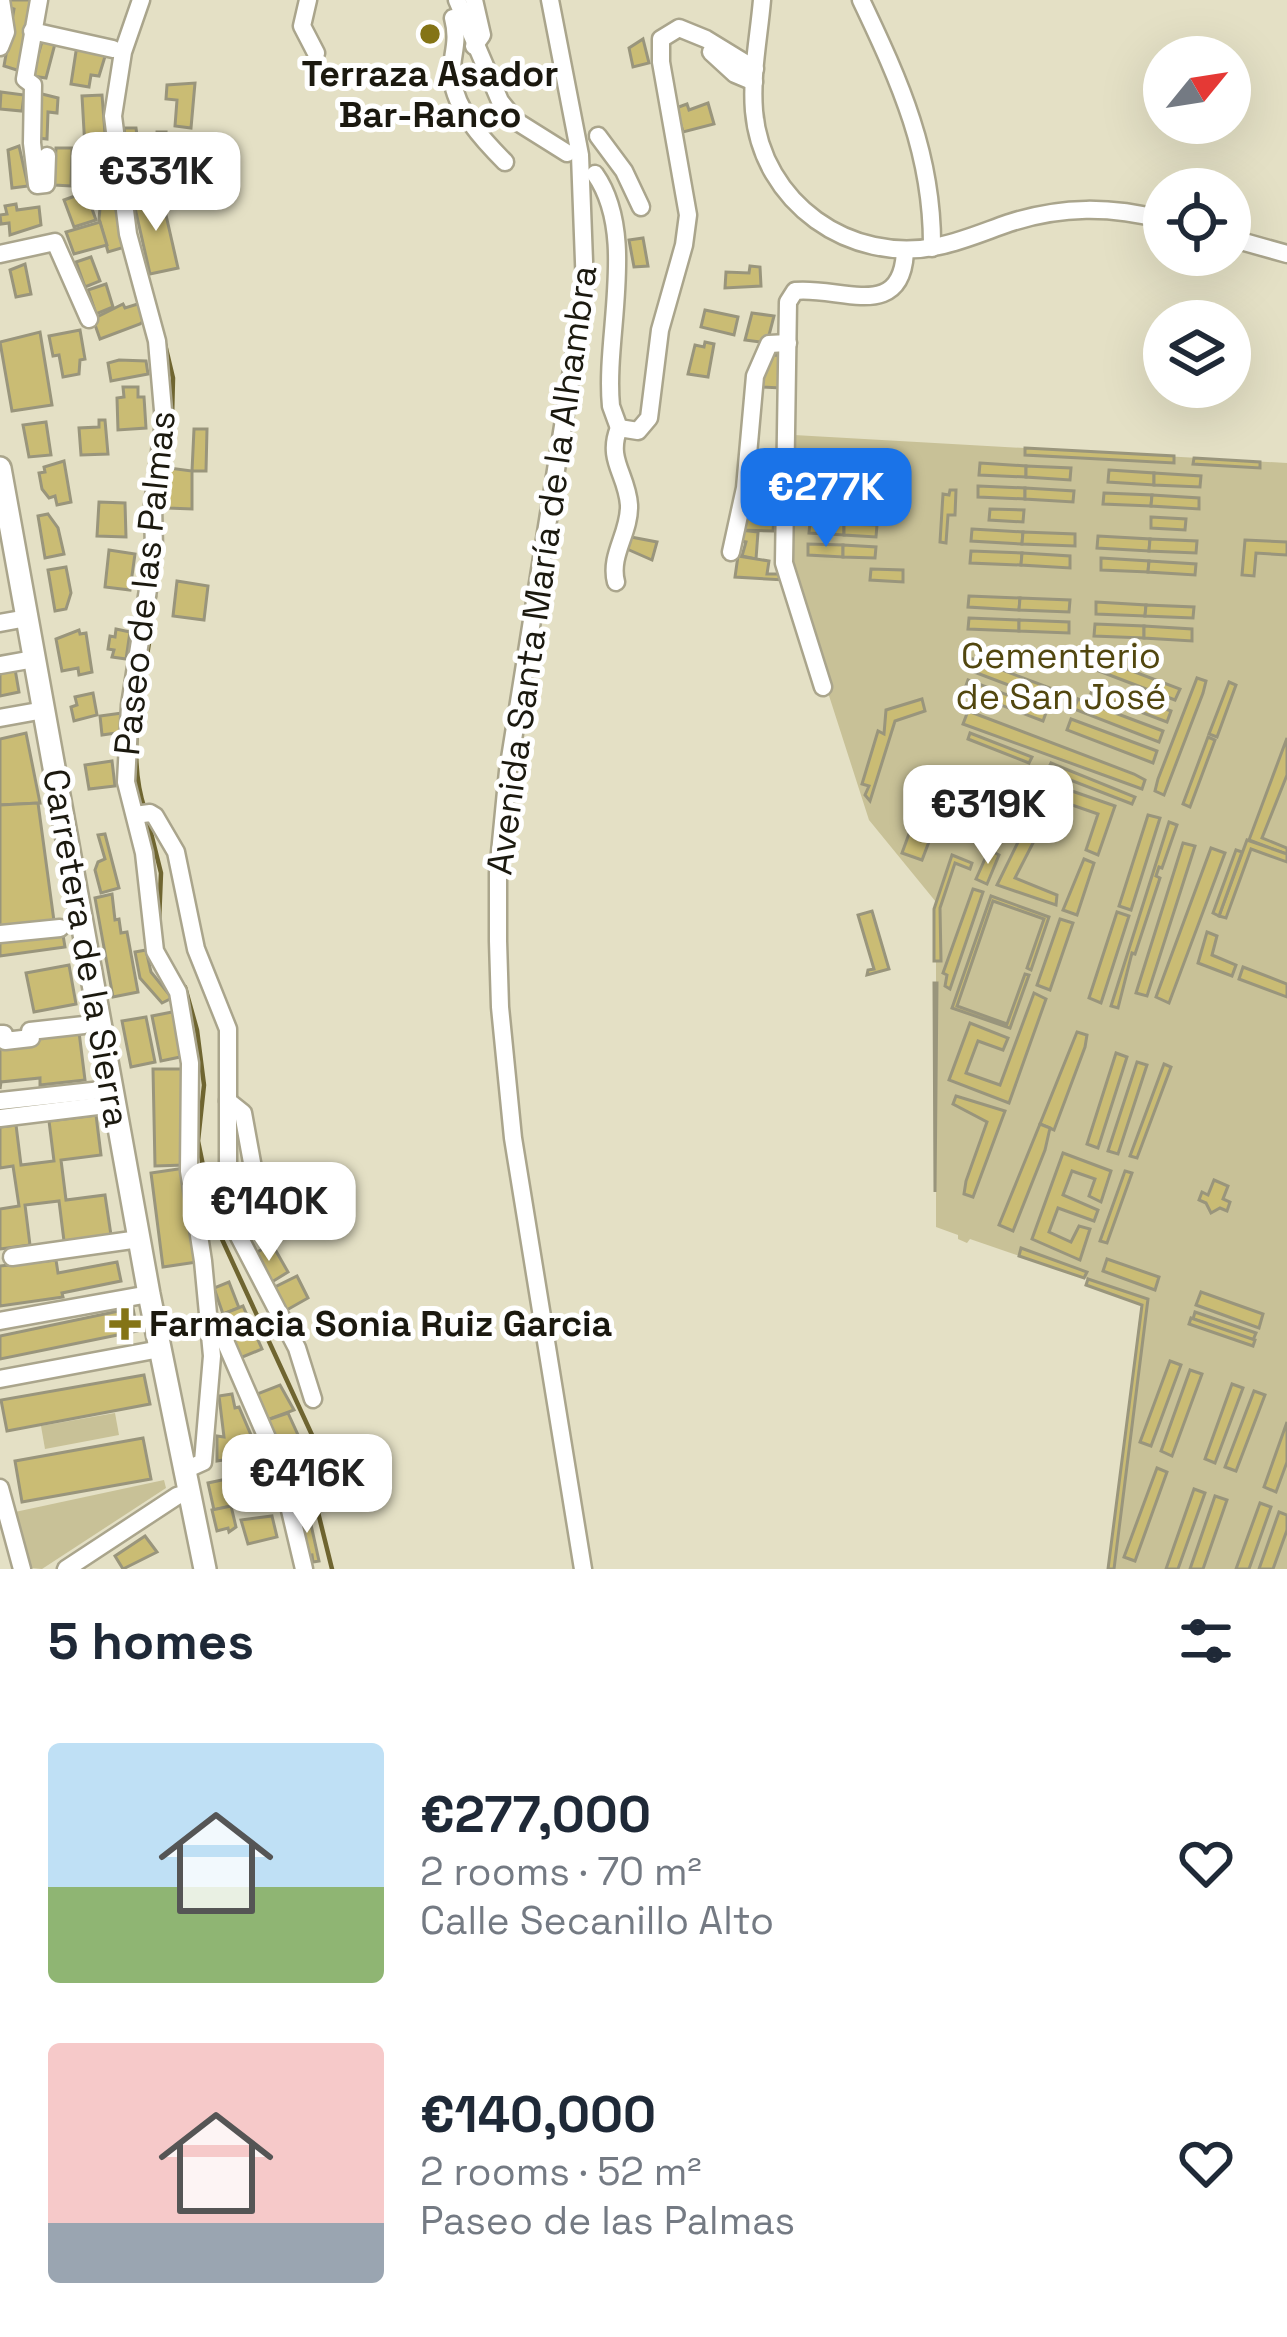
<!DOCTYPE html>
<html lang="en">
<head>
<meta charset="utf-8">
<style>
	:root { --surface:#fff; --page:#f6f6f7; --text:#1f2937; --muted:#747a83; --accent:#1a73e8 }
	body { margin:0; font-family:"Space Grotesk",sans-serif; background:var(--page); color:var(--text); height:100vh; display:flex; flex-direction:column; font-size:45px; white-space:nowrap }
	* { box-sizing:border-box; margin:0 }
	p { font-size:39px; color:var(--muted) }
	.icon { flex:none; width:66px; height:66px; fill:none; stroke:currentColor; stroke-width:2; stroke-linecap:round; stroke-linejoin:round }
	.map { position:relative; height:1569px; overflow:hidden }
	.side { display:flex; flex-direction:column; background:var(--surface); flex:1 }
	.side>* { flex:none }
	.needle { width:78px; rotate:60deg }
	.controls { position:absolute; left:1143px; top:36px; display:grid; gap:24px }
	.controls a { display:grid; place-items:center; width:108px; height:108px; border-radius:50%; background:var(--surface); box-shadow:0 12px 48px #0002; font-size:60px }
	.price { position:absolute; translate:-50% -102px; padding:0 27px; border-radius:24px; background:#fff; color:#222; font-size:39px; line-height:78px; filter:drop-shadow(0 3px 6px #0008) }
	.price::after { content:''; position:absolute; left:50%; top:72px; width:36px; height:27px; margin-left:-18px; background:inherit; clip-path:polygon(0 0,100% 0,50% 100%) }
	.price.selected { background:var(--accent); color:#fff }
	ul { padding:0; list-style:none }
	li { display:flex; align-items:center; gap:36px; height:300px; padding:0 48px }
	li span { display:grid; place-items:center; flex:none; width:336px; height:240px; border-radius:12px; color:#555 }
	li>.icon { margin-inline-start:auto }
	span .icon { width:144px; height:144px; fill:#fffc; stroke-width:1 }
	li b { font-size:51px }
	h2 { display:flex; justify-content:space-between; align-items:center; height:144px; padding:0 48px; font-size:51px }
	.map>svg:first-child { display:block }
</style>
</head>
<body>
<div class="map">
<svg width="1287" height="1569" viewBox="0 0 1287 1569">
	<rect width="100%" height="100%" fill="#e4e0c5"/>
	<g fill="#c8c197">
		<path d="M794,435L1287,463V1569H1108L1141,1305L1086,1285L1087,1279L970,1239L967,1243L958,1239V1235L936,1227V902L869,820L786,562Z"/>
		<path d="M115,1413L119,1435L45,1449L41,1426Z"/>
		<path d="M164,1480L166,1488L42,1569L31,1568L15,1512Z"/>
	</g>
	<g fill="none" stroke-linecap="round" stroke-linejoin="round">
		<g stroke="#6f6530" stroke-width="4.5">
			<path d="M164,340L173,378L172,417"/>
			<path d="M145,810C122,743 150,664 155,596"/>
			<path d="M148,821L161,873L159,922"/>
			<path d="M185,987L197,1030L204,1085L198,1141L215,1224L312,1435L317,1466L312,1488L332,1569"/>
		</g>
	</g>
	<g fill="#cabc74" stroke="#99957c" stroke-width="3">
		<path d="M6,0H35L20,71L4,66L14,9L5,6Z"/>
		<path d="M43,38L56,40L46,78L32,76Z"/>
		<path d="M643,39L649,63L633,67L629,48Z"/>
		<path d="M77,45L107,50L99,76L91,75L89,87L71,84Z"/>
		<path d="M195,83L191,128L175,126L177,100L166,99L167,85Z"/>
		<path d="M1,92L24,95L22,111L0,109Z"/>
		<path d="M38,93L58,98L57,113L48,112L47,139L37,138Z"/>
		<path d="M102,95L106,146L85,148L82,96Z"/>
		<path d="M708,103L714,124L683,132L676,108L687,104L689,110Z"/>
		<path d="M124,128H136L139,150L156,149L157,132H166L164,160L128,164Z"/>
		<path d="M19,146L28,186L12,188L8,150Z"/>
		<path d="M56,148H72L71,186L54,185Z"/>
		<path d="M147,162V173H165L164,183L145,184L148,196L133,199L128,164Z"/>
		<path d="M86,192L96,220L74,227L64,200Z"/>
		<path d="M161,193L178,268L150,274L133,199Z"/>
		<path d="M16,204L17,210L39,207L41,225L10,235L9,223L1,224L0,215L7,214L5,206Z"/>
		<path d="M115,205L125,247L108,252L99,219L100,208Z"/>
		<path d="M100,222L107,245L74,254L66,232Z"/>
		<path d="M643,238L648,266L634,267L629,240Z"/>
		<path d="M91,257L100,281L85,287L76,262Z"/>
		<path d="M25,264L31,294L16,297L10,270Z"/>
		<path d="M750,266L760,267L761,286L725,288L726,272L749,273Z"/>
		<path d="M106,284L113,307L96,314L88,290Z"/>
		<path d="M141,303L145,320L140,324L100,339L93,319L123,304L125,308Z"/>
		<path d="M705,310L738,317L734,335L701,327Z"/>
		<path d="M752,313L774,316L767,343L745,340Z"/>
		<path d="M80,330L85,359L80,360L79,374L63,377L59,355L53,356L49,336Z"/>
		<path d="M40,332L52,405L12,411L0,342Z"/>
		<path d="M705,342L714,344L708,377L688,374L695,345L704,347Z"/>
		<path d="M764,354L783,356L781,388L762,387Z"/>
		<path d="M119,360L146,361L148,374L111,381L108,363Z"/>
		<path d="M123,387H138V397H144L146,428L118,430L117,398L124,397Z"/>
		<path d="M99,420H105L108,454L81,455L79,428L99,427Z"/>
		<path d="M46,422L51,455L29,457L23,425Z"/>
		<path d="M194,429H207L206,471H192Z"/>
		<path d="M1025,448L1174,456V463L1025,455Z"/>
		<path d="M813,455L848,457L847,468L813,466Z"/>
		<path d="M848,457L881,459L880,470L847,468Z"/>
		<path d="M1194,458L1260,462V468L1193,464Z"/>
		<path d="M64,461L71,502L57,505L55,496L49,498L42,489L39,473L45,472L44,467Z"/>
		<path d="M980,463L1026,466V477L979,475Z"/>
		<path d="M1026,466L1071,468L1070,480L1026,477Z"/>
		<path d="M169,468L192,471V509L168,508Z"/>
		<path d="M1109,470L1154,473V485L1108,482Z"/>
		<path d="M1154,473L1201,476L1200,487L1154,485Z"/>
		<path d="M812,477L847,479L846,490L811,488Z"/>
		<path d="M978,486L1025,488V499L978,497Z"/>
		<path d="M751,488H756L755,505L775,506L773,531L739,530Z"/>
		<path d="M1025,488L1074,491L1073,502L1025,499Z"/>
		<path d="M950,490H956L955,515H948L946,543L940,542L943,494L949,495Z"/>
		<path d="M1104,493L1152,495L1151,506L1103,504Z"/>
		<path d="M1152,495L1199,498V509L1151,506Z"/>
		<path d="M811,499L846,501L845,513L810,511Z"/>
		<path d="M846,501L878,503V514L845,513Z"/>
		<path d="M99,502L125,503L126,537L97,536Z"/>
		<path d="M990,509L1024,510L1023,522L989,520Z"/>
		<path d="M48,514L58,528L64,554L45,558L38,516Z"/>
		<path d="M1151,517L1186,519L1185,530L1151,528Z"/>
		<path d="M810,522L844,524V535L809,533Z"/>
		<path d="M844,524L877,525L876,537L844,535Z"/>
		<path d="M972,529L1023,532L1022,544L971,541Z"/>
		<path d="M740,530L758,532L756,559L742,556L746,542L736,540Z"/>
		<path d="M1023,532L1075,534V546L1022,544Z"/>
		<path d="M1098,536L1150,539L1149,551L1097,548Z"/>
		<path d="M631,537L657,542L652,560L627,549Z"/>
		<path d="M1150,539L1197,541L1196,553L1149,551Z"/>
		<path d="M1245,540L1287,542V555L1256,553L1254,576L1242,575Z"/>
		<path d="M808,544L843,545V557L808,555Z"/>
		<path d="M843,545L876,547L875,558L843,557Z"/>
		<path d="M109,550L135,554L130,590L105,587Z"/>
		<path d="M971,551L1022,553L1021,565L970,563Z"/>
		<path d="M1022,553L1070,556V568L1021,565Z"/>
		<path d="M738,556L769,561L767,574H784V580L735,577Z"/>
		<path d="M1101,558L1149,561L1148,572L1101,570Z"/>
		<path d="M1149,561L1196,564L1195,575L1148,572Z"/>
		<path d="M66,567L71,593L66,609L55,611L48,570Z"/>
		<path d="M871,569L903,570V582L870,580Z"/>
		<path d="M177,581L208,586L204,620L173,616Z"/>
		<path d="M969,596L1020,598L1019,610L968,607Z"/>
		<path d="M1020,598L1070,600L1069,612L1019,610Z"/>
		<path d="M1096,602L1146,605L1145,616L1096,614Z"/>
		<path d="M1146,605L1194,607L1193,618L1145,616Z"/>
		<path d="M969,618L1019,620V631L968,629Z"/>
		<path d="M1019,620L1069,622V633L1019,631Z"/>
		<path d="M1095,624L1144,626V638L1094,636Z"/>
		<path d="M1144,626L1192,629V641L1144,638Z"/>
		<path d="M116,629L130,632L126,659L112,657L114,650L108,649L110,636L115,637Z"/>
		<path d="M79,630L80,634L86,633L92,672L79,675L78,668L62,671L56,639Z"/>
		<path d="M973,659L1055,690L1051,701L969,670Z"/>
		<path d="M1103,660L1180,689L1175,700L1099,671Z"/>
		<path d="M15,669L19,692L0,696V672Z"/>
		<path d="M1197,678L1206,681L1203,693L1164,795L1155,791L1158,779Z"/>
		<path d="M968,680L1047,710L1043,721L964,691Z"/>
		<path d="M1095,682L1171,711L1167,722L1091,693Z"/>
		<path d="M1229,682L1236,685L1217,737L1209,734Z"/>
		<path d="M93,693L97,715L74,721L71,707L77,705L75,697Z"/>
		<path d="M922,699L925,711L895,721L870,801L865,795L869,786L862,784L878,731L884,734L886,710Z"/>
		<path d="M1078,699L1163,731L1159,742L1074,709Z"/>
		<path d="M968,711L1134,774L1145,780L1142,789L963,724Z"/>
		<path d="M122,713L121,737L115,738L116,733L102,735L100,716Z"/>
		<path d="M1071,719L1157,751L1153,763L1067,730Z"/>
		<path d="M26,733L40,803L0,805V739Z"/>
		<path d="M970,733L1032,757L1029,763L968,739Z"/>
		<path d="M1208,737L1215,740L1190,807L1183,804Z"/>
		<path d="M1287,738V775L1262,838L1287,848V854L1249,840Z"/>
		<path d="M112,761L115,786L89,789L85,765Z"/>
		<path d="M1051,763L1135,797L1132,804L1047,771Z"/>
		<path d="M1049,783L1115,806L1098,855L1086,850L1098,814L1055,799L1037,834L1025,829Z"/>
		<path d="M38,803L54,921L0,927V805Z"/>
		<path d="M1148,815L1160,818L1131,910L1119,906Z"/>
		<path d="M1169,822L1177,825L1162,868L1159,867L1156,876L1160,878L1135,954L1132,953L1118,1008L1111,1006Z"/>
		<path d="M910,831L930,839L922,860L902,853Z"/>
		<path d="M105,834L119,888L101,893L95,870L98,862L105,859L98,835Z"/>
		<path d="M1021,836L1034,841L1015,878L1057,895L1056,905L997,885Z"/>
		<path d="M1247,840L1287,854V862L1251,849L1226,918L1219,916Z"/>
		<path d="M1183,843L1195,846L1147,996L1136,993Z"/>
		<path d="M1211,848L1225,853L1169,1003L1156,997Z"/>
		<path d="M989,850L999,855L987,884L976,879Z"/>
		<path d="M1236,850L1242,852L1219,916L1213,913Z"/>
		<path d="M952,855L972,863L970,869L955,863L940,908L941,961H934V909Z"/>
		<path d="M1084,859L1094,863L1077,915L1063,910Z"/>
		<path d="M973,889L983,892L950,989L945,986L947,975L943,973Z"/>
		<path d="M112,894L115,920L119,919L121,933L127,932L138,992L113,997L95,898Z"/>
		<path d="M991,896L1049,917L1031,970L1027,968L1044,919L993,901L957,1006L1007,1024L1025,974L1029,975L1010,1028L952,1008Z"/>
		<path d="M872,911L889,969L867,975L868,970L874,969L858,915Z"/>
		<path d="M1117,912L1129,916L1101,1003L1089,998Z"/>
		<path d="M1060,919L1073,923L1050,990L1037,985Z"/>
		<path d="M1207,932L1217,936L1212,955L1236,965L1232,976L1198,963Z"/>
		<path d="M63,935L65,947L0,956V941Z"/>
		<path d="M146,950L151,972L172,998L162,1003L140,978L135,952Z"/>
		<path d="M69,965L76,1004L34,1012L26,973Z"/>
		<path d="M1243,967L1287,984V997L1239,979Z"/>
		<path d="M934,983H937L935,1192Z"/>
		<path d="M1034,993L1046,999L1009,1103L949,1080L970,1023L1008,1038L1003,1050L978,1041L966,1073L1000,1085Z"/>
		<path d="M177,1011L185,1056L161,1061L152,1016Z"/>
		<path d="M146,1017L155,1062L131,1067L122,1021Z"/>
		<path d="M79,1032L85,1080L40,1085V1078L1,1082L0,1089V1046L36,1036Z"/>
		<path d="M1077,1032L1087,1035L1085,1047L1054,1130L1040,1124Z"/>
		<path d="M1116,1053L1127,1057L1098,1148L1087,1144Z"/>
		<path d="M1137,1062L1147,1065L1118,1154L1108,1151Z"/>
		<path d="M1164,1064L1171,1067L1137,1158L1130,1156Z"/>
		<path d="M153,1069H184L185,1165L155,1166Z"/>
		<path d="M956,1096L1005,1111L973,1197L964,1194L966,1181L987,1122L953,1104Z"/>
		<path d="M96,1115L101,1155L61,1160L66,1200L105,1195L111,1235L64,1241L59,1201L25,1205L30,1245L0,1249V1209L19,1206L13,1166L0,1168V1127L16,1125L21,1165L54,1161L49,1121Z"/>
		<path d="M1040,1124L1050,1128L1045,1150L1013,1231L999,1225Z"/>
		<path d="M1063,1153L1111,1171L1101,1202L1089,1196L1095,1179L1072,1171L1063,1195L1098,1210L1094,1221L1058,1208L1049,1232L1071,1242L1079,1226L1090,1229L1080,1260L1032,1239Z"/>
		<path d="M185,1168L197,1262L163,1267L151,1173Z"/>
		<path d="M1125,1171L1132,1173L1107,1243L1100,1241Z"/>
		<path d="M1214,1180L1228,1186L1223,1199L1230,1202L1227,1211L1220,1208L1211,1213L1206,1203L1199,1200L1202,1192L1208,1195Z"/>
		<path d="M244,1198L246,1204L254,1202L260,1220L239,1226L233,1202Z"/>
		<path d="M272,1244L288,1272L267,1285L250,1256Z"/>
		<path d="M1021,1248L1087,1272L1084,1278L1019,1256Z"/>
		<path d="M1107,1259L1159,1277L1155,1290L1103,1271Z"/>
		<path d="M56,1260L58,1273L117,1262L121,1281L62,1293L63,1297L0,1306V1266Z"/>
		<path d="M297,1276L308,1298L285,1311L273,1288Z"/>
		<path d="M1088,1279L1148,1299L1114,1569H1108L1142,1305L1086,1285Z"/>
		<path d="M229,1282L239,1308L223,1314L214,1288Z"/>
		<path d="M1201,1292L1263,1314L1259,1328L1196,1305Z"/>
		<path d="M243,1306L262,1349L240,1358L223,1314Z"/>
		<path d="M133,1308L137,1331L0,1359V1336Z"/>
		<path d="M1195,1312L1256,1333L1253,1340L1193,1319Z"/>
		<path d="M1191,1318L1255,1340L1253,1346L1189,1324Z"/>
		<path d="M1170,1361L1181,1365L1151,1446L1140,1442Z"/>
		<path d="M1190,1370L1202,1374L1172,1456L1161,1451Z"/>
		<path d="M144,1375L150,1404L7,1431L1,1400Z"/>
		<path d="M1232,1384L1243,1388L1215,1463L1205,1459Z"/>
		<path d="M280,1385L294,1410L267,1420L257,1394Z"/>
		<path d="M1254,1391L1265,1395L1236,1471L1225,1467Z"/>
		<path d="M232,1394L235,1408L239,1407L257,1449L261,1446L267,1458L243,1471L236,1460L242,1457L217,1461V1436L224,1437L219,1396Z"/>
		<path d="M288,1413L298,1435L279,1446L267,1420Z"/>
		<path d="M1287,1422V1462L1276,1492L1264,1487Z"/>
		<path d="M301,1436L308,1457L307,1480L291,1485L289,1474L294,1473L293,1465L286,1468L277,1447Z"/>
		<path d="M143,1438L151,1479L22,1502L15,1461Z"/>
		<path d="M269,1467L276,1497L245,1504L238,1477Z"/>
		<path d="M1157,1468L1167,1472L1135,1561L1124,1557Z"/>
		<path d="M231,1478L236,1505L214,1510L208,1483Z"/>
		<path d="M1194,1489L1205,1493L1178,1569H1166Z"/>
		<path d="M1215,1496L1227,1500L1203,1569H1190Z"/>
		<path d="M1260,1503L1271,1507L1249,1569H1236Z"/>
		<path d="M231,1506L236,1527L229,1532L228,1528L217,1531L212,1510Z"/>
		<path d="M308,1511L319,1561L313,1562L312,1555L304,1556L296,1513Z"/>
		<path d="M1279,1512L1287,1515V1530L1273,1569H1259Z"/>
		<path d="M272,1516L277,1537L248,1544L241,1520Z"/>
		<path d="M145,1536L157,1552L123,1569L115,1556Z"/>
	</g>
	<g fill="none" stroke-linecap="round" stroke-linejoin="round">
		<defs>
			<g id="minor">
				<path d="M39,0L25,79L33,85L32,143L37,185L46,184L47,156"/>
				<path d="M141,0L123,52L113,116L128,234L157,341L164,422L153,504L154,551L130,705L126,782L144,853L155,951L178,992L190,1063L189,1171L203,1261L212,1356L203,1462L183,1471"/>
				<path d="M308,0L302,26L316,53"/>
				<path d="M457,0L500,101L516,121L567,153"/>
				<path d="M474,0L482,35L474,46"/>
				<path d="M550,0L580,155L585,288L508,771L498,873V941L500,1007L513,1138L583,1569"/>
				<path d="M762,0C759,36 751,74 754,111C762,203 850,265 939,246C963,241 986,231 1009,223C1062,206 1110,206 1164,220"/>
				<path d="M861,0C900,82 933,155 932,248"/>
				<path d="M453,18C460,44 450,57 452,78C456,111 483,140 505,162"/>
				<path d="M32,31L113,49"/>
				<path d="M0,47L6,32L1,0"/>
				<path d="M711,52L735,74L754,82"/>
				<path d="M598,136L624,171L641,207"/>
				<path d="M595,174C638,235 604,335 611,406L619,428L638,431L649,418L660,330L684,245L688,215L661,62V39L679,28L706,39L755,69"/>
				<path d="M1230,238L1287,254"/>
				<path d="M0,254L55,242L89,319"/>
				<path d="M731,552L745,488L755,376L769,344L788,343"/>
				<path d="M616,582C609,555 630,533 629,505C627,474 606,460 619,428"/>
				<path d="M0,623L27,618"/>
				<path d="M0,665L34,659"/>
				<path d="M823,687L784,563L788,302L795,291C840,286 903,323 905,250"/>
				<path d="M0,718L44,710"/>
				<path d="M135,815L150,813L155,816L176,852L196,949L228,1029V1198L234,1227L297,1348L313,1399"/>
				<path d="M0,934L60,928"/>
				<path d="M0,1034H4L5,1041L31,1038L30,1031L84,1025"/>
				<path d="M0,1101L111,1089"/>
				<path d="M228,1101L243,1113L253,1168"/>
				<path d="M0,1118L114,1104"/>
				<path d="M12,1257L139,1239"/>
				<path d="M0,1321L149,1294"/>
				<path d="M211,1331L225,1341L280,1468L304,1569"/>
				<path d="M0,1379L160,1349"/>
				<path d="M0,1488L22,1569"/>
				<path d="M66,1569L177,1496L187,1493"/>
			</g>
			<path id="major" d="M0,468L149,1294L205,1569"/>
		</defs>
		<use href="#minor" stroke="#aaa58c" stroke-width="21"/>
		<use href="#major" stroke="#aaa58c" stroke-width="26"/>
		<use href="#minor" stroke="#fff" stroke-width="16"/>
		<use href="#major" stroke="#fff" stroke-width="21"/>
	</g>
	<g fill="#847416" stroke="#fff" stroke-width="4.5">
		<circle cx="430" cy="34" r="12"/>
		<path d="M119 1306h12v12h12v12h-12v12h-12v-12h-12v-12h12z"/>
	</g>
	<g text-anchor="middle" dominant-baseline="central" stroke-width="10" stroke-linejoin="round" paint-order="stroke">
		<g font-size="36" font-weight="bold" fill="#1b190f" stroke="#fff">
			<text x="430" y="74">Terraza Asador<tspan x="430" dy="41">Bar-Ranco</tspan></text>
			<text x="149" y="1324" text-anchor="start">Farmacia Sonia Ruiz Garcia</text>
		</g>
		<g font-size="36" fill="#1b190f" stroke="#fff">
			<text transform="translate(542 570) rotate(-82)">Avenida Santa María de la Alhambra</text>
			<text transform="translate(145 583) rotate(-84)">Paseo de las Palmas</text>
			<text transform="translate(86 948) rotate(80)">Carretera de la Sierra</text>
		</g>
		<g font-size="36" fill="#52470f" stroke="#fff">
			<text x="1061" y="656">Cementerio<tspan x="1061" dy="41">de San José</tspan></text>
		</g>
	</g>
</svg>
<div class="controls">
<a><svg class="needle" viewBox="-14 -14 28 28"><path d="M0-13l5 13h-10z" fill="#e53935"/><path d="M0 13l5-13h-10z" fill="#747a83"/></svg></a>
<a><svg class="icon" aria-label="locate" viewBox="0 0 24 24"><circle cx="12" cy="12" r="6"/><path d="M12 2v4M12 18v4M2 12h4M18 12h4"/></svg></a>
<a><svg class="icon" aria-label="layers" viewBox="0 0 24 24"><path d="M12 4l9 5-9 5-9-5zM3 14l9 5 9-5"/></svg></a>
</div>
<b class="price" style="left:156px;top:234px">€331K</b>
<b class="price selected" style="left:826px;top:550px">€277K</b>
<b class="price" style="left:988px;top:867px">€319K</b>
<b class="price" style="left:269px;top:1264px">€140K</b>
<b class="price" style="left:307px;top:1536px">€416K</b>
</div>
<section class="side">
<h2>5 homes<svg class="icon" aria-label="filters" viewBox="0 0 24 24"><path d="M4 7h16M4 17h16"/><circle cx="9" cy="7" r="2"/><circle cx="15" cy="17" r="2"/></svg></h2>
<ul>
<li><span style="background:linear-gradient(#bfe0f5 60%,#8fb573 0)"><svg class="icon" aria-label="home" viewBox="0 0 24 24"><path d="M3 11l9-7 9 7M6 9v11h12V9"/></svg></span><div><b>€277,000</b><p>2 rooms · 70 m²</p><p>Calle Secanillo Alto</p></div><svg class="icon" aria-label="heart" viewBox="0 0 24 24"><path d="M12 20l-8-8c-3-5 5-10 8-4 3-6 11-1 8 4z"/></svg></li>
<li><span style="background:linear-gradient(#f6c9c9 75%,#9aa5b1 0)"><svg class="icon" aria-label="home" viewBox="0 0 24 24"><path d="M3 11l9-7 9 7M6 9v11h12V9"/></svg></span><div><b>€140,000</b><p>2 rooms · 52 m²</p><p>Paseo de las Palmas</p></div><svg class="icon" aria-label="heart" viewBox="0 0 24 24"><path d="M12 20l-8-8c-3-5 5-10 8-4 3-6 11-1 8 4z"/></svg></li>
</ul>
</section>
</body>
</html>
